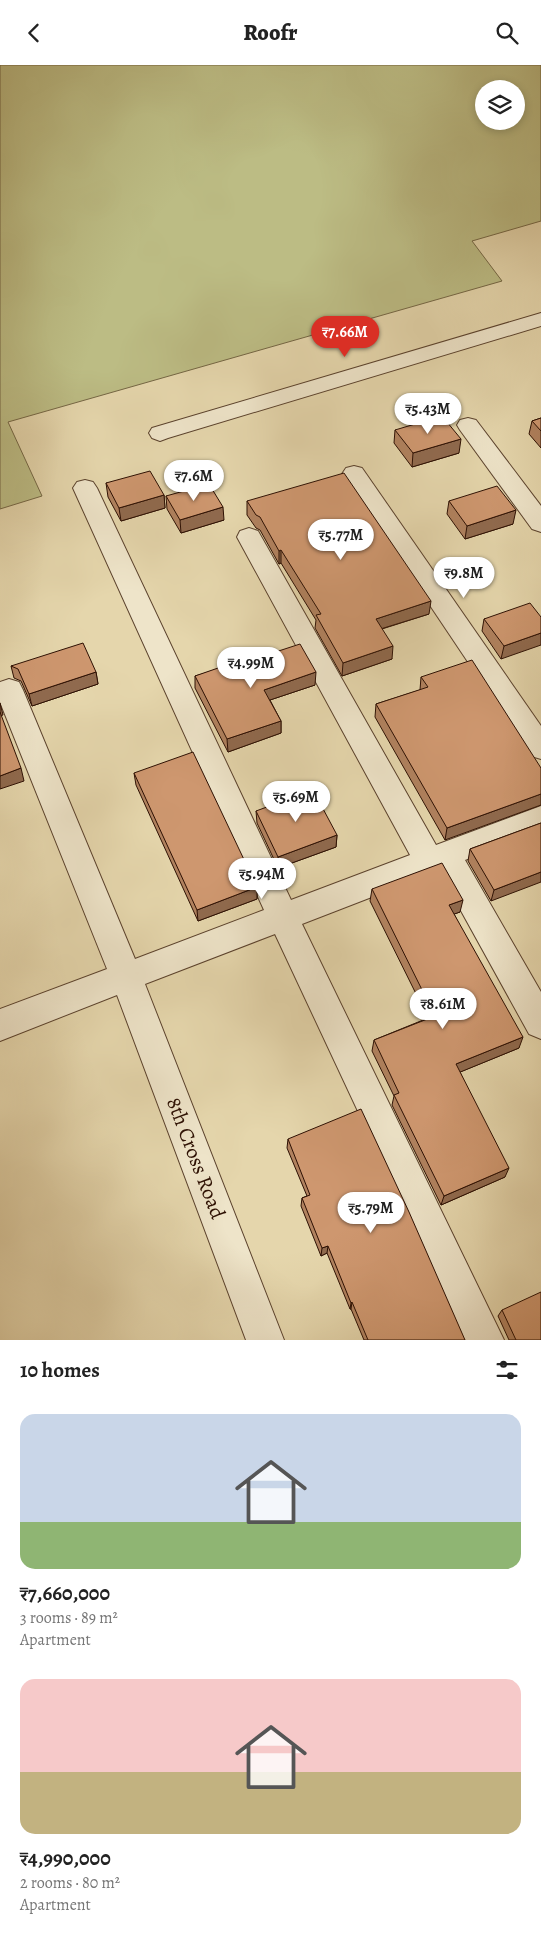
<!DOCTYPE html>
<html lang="en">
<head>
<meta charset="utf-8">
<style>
	:root { --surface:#fff; --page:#f6f6f6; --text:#222; --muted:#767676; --accent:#d93025 }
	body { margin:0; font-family:Alegreya,serif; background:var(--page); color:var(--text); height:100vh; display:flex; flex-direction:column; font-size:19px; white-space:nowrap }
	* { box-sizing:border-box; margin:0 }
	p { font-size:16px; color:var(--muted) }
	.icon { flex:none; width:28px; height:28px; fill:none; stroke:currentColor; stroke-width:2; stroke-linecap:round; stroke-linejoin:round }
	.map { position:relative; height:1275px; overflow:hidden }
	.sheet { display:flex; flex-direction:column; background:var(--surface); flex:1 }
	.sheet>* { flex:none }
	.tools { position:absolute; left:475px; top:15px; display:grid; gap:10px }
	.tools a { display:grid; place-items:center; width:50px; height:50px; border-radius:50%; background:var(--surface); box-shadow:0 2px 8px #0003; font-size:25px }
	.price { position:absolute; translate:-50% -42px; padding:0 11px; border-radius:18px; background:#fff; color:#222; font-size:16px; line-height:32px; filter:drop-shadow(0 1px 2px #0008) }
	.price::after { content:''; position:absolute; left:50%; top:30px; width:15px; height:11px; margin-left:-8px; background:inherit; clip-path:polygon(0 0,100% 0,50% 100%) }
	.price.selected { background:var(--accent); color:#fff }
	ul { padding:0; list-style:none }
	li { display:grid; align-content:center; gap:10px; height:265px; padding:0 20px }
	li span { display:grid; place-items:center; height:155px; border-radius:15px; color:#555 }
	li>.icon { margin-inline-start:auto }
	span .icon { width:90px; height:90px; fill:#fffc; stroke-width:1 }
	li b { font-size:21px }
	h2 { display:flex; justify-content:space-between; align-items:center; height:60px; padding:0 20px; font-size:21px }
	header { display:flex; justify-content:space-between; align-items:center; height:65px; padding:0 20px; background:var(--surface); font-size:22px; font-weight:800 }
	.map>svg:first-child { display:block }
</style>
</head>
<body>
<header><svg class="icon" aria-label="back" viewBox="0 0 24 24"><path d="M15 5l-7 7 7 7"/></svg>Roofr<svg class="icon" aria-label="search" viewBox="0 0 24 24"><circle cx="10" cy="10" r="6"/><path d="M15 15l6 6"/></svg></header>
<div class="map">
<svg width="541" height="1275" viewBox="0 0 541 1275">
	<rect width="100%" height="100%" fill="#e5d6ac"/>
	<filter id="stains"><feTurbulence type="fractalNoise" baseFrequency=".004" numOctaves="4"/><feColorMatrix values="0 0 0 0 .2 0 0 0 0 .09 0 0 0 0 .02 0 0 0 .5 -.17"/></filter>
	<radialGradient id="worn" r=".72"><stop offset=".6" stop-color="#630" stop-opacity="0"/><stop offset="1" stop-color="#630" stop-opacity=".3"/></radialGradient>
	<path fill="#bcbc84" stroke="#746644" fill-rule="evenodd" d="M0,0H541V156L472,176L502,216L8,357L42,431L0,444ZM484,24H516V56H484Z"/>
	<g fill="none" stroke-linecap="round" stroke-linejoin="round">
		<defs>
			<g id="minor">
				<path d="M541,248V261L168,373L160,376L152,373L149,368L152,363Z"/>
				<path d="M468,353L476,355L541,441V467L532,464L460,365L457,360L460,355Z"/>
				<path d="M354,401L362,403L541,661V694L531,691L346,415L342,409L346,403Z"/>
				<path d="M85,415L93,417L97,423L291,835L410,790L237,472L240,466L249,463L258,466L436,780L541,741V766L465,795L541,927V974L529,969L439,806L302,859L504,1275H465L275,869L145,919L284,1275H246L117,930L0,976V944L107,904L0,637V617L9,614L19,617L23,625L135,894L264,845L73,423L77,417Z"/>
			</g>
		</defs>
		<use href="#minor" stroke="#5b422d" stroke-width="2"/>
		<use href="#minor" fill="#eee4c9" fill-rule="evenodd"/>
	</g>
	<g fill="#b1825f" stroke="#2d1003">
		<path d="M541,353V383L529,369L532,356Z"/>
		<path d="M395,365L459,388L412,402L394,378Z"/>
		<path d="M106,418L164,430L165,443L121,456L108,432Z"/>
		<path d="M166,431L224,455L181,468L167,444Z"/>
		<path d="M247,436L429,549L382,564L392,594L342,611L315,563L316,555L281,498L279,499L260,465L256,463L247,450Z"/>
		<path d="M449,436L513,459L465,474L447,449Z"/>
		<path d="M541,552L501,594L482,566L484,554Z"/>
		<path d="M248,596L315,620L270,635L281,656V668L228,687L195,623V611Z"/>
		<path d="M11,601L96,607L98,619L32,641L21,616L14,613Z"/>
		<path d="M421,612L541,703L445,775L375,652L376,639L420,625Z"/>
		<path d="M134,708L257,822V834L198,856L136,720Z"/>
		<path d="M256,746L337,770L336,782L278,803L257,758Z"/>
		<path d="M541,758L491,836L468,796L470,784Z"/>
		<path d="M372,824L460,847L454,849L519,983L460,1007L505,1112L441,1140L392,1040L394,1031L372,986L374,975L428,953L370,836Z"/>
		<path d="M288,1074L465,1275H364L351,1244H350L327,1188L321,1191L301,1141L302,1133L307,1131L287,1083Z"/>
		<path d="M502,1245L541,1275H509L498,1251Z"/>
	</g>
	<g fill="#906a4e" stroke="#2d1003">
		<path d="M461,374L459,388L412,402L413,388Z"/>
		<path d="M164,430L165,443L121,456L119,443Z"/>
		<path d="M223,442L224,455L181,468L180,455Z"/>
		<path d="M516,445L513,459L465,474L467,461Z"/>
		<path d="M281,485V498L279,499V486Z"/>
		<path d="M431,536L429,549L374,566L376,554Z"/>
		<path d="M541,568V580L501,594L504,581Z"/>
		<path d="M393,581L392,594L342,611L343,598Z"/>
		<path d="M96,607L98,619L32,641L29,629Z"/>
		<path d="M316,607L315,620L264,637V625Z"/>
		<path d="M0,638L3,650L0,651Z"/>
		<path d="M281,656V668L228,687L227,674Z"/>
		<path d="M21,703L24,716L0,724V711Z"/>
		<path d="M541,729V740L445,775L447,763Z"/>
		<path d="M337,770L336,782L278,803V792Z"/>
		<path d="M541,807V817L491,836L494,825Z"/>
		<path d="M257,822V834L198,856L197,845Z"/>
		<path d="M463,835L460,847L446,852L449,840Z"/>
		<path d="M523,972L519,983L453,1010L456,999Z"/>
		<path d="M509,1103L505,1112L441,1140L444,1131Z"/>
		<path d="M328,1181L327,1188L321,1191L322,1183Z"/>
		<path d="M352,1237L351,1244H350L351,1238Z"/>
	</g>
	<g fill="#ce976f" stroke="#2d1003">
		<path d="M442,351L461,374L413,388L395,365Z"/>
		<path d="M541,353V366L532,356Z"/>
		<path d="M150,406L164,430L119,443L106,418Z"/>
		<path d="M344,408L431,536L376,554L393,581L343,598L316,550L321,549L281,485L279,486L260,452L256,450L247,436Z"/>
		<path d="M209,419L223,442L180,455L166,431Z"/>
		<path d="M497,421L516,445L467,461L449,436Z"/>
		<path d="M530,538L541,552V568L504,581L484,554Z"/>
		<path d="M83,578L96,607L29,629L18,604L11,601Z"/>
		<path d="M300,579L316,607L264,625L281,656L227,674L195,611L247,593L248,596Z"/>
		<path d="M472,595L541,703V729L447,763L376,639L428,622L421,612Z"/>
		<path d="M0,647L21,703L0,711Z"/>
		<path d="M193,687L257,822L197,845L134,708Z"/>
		<path d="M313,725L337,770L278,792L256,746Z"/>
		<path d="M541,758V807L494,825L470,784Z"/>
		<path d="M442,798L463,835L449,840L523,972L456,999L509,1103L444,1131L394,1030L399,1028L374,975L435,951L372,824Z"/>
		<path d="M361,1044L409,1147L465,1275H368L352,1237L351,1238L328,1181L322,1183L302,1133L310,1130L288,1074Z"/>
		<path d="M541,1227V1275H516L502,1245Z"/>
	</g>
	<g text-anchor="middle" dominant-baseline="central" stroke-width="4" stroke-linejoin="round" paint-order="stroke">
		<g font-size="21" fill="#2d1003" stroke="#eee4c9">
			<text transform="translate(196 1093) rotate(69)">8th Cross Road</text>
		</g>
	</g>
	<rect width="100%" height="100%" filter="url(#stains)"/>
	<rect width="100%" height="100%" fill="url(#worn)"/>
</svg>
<div class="tools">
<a><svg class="icon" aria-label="layers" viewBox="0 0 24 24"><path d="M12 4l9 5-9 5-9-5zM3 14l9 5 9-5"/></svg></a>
</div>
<b class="price selected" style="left:345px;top:293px">₹7.66M</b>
<b class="price" style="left:428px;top:370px">₹5.43M</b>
<b class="price" style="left:194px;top:437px">₹7.6M</b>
<b class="price" style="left:341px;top:496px">₹5.77M</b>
<b class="price" style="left:464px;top:534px">₹9.8M</b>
<b class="price" style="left:251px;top:624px">₹4.99M</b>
<b class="price" style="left:296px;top:758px">₹5.69M</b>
<b class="price" style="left:262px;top:835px">₹5.94M</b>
<b class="price" style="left:443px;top:965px">₹8.61M</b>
<b class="price" style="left:371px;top:1169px">₹5.79M</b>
</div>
<section class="sheet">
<h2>10 homes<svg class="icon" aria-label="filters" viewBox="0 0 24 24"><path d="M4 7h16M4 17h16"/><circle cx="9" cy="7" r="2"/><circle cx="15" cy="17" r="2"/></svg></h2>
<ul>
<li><span style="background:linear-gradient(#c9d6e8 70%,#8fb573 0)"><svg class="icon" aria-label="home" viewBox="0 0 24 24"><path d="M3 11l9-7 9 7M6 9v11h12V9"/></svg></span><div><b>₹7,660,000</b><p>3 rooms · 89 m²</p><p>Apartment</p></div></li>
<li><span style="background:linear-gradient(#f6c9c9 60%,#c2b280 0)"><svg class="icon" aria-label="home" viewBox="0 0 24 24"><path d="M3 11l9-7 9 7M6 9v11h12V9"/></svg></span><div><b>₹4,990,000</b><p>2 rooms · 80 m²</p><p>Apartment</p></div></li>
</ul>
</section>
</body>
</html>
